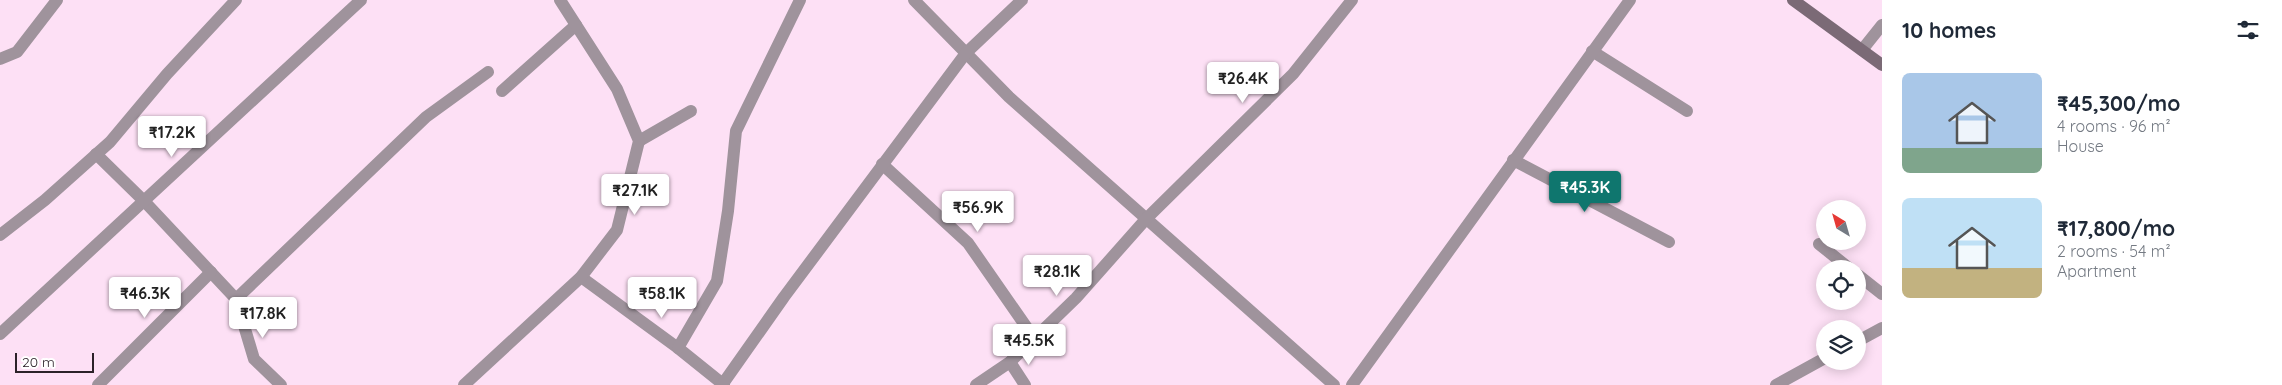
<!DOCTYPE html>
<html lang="en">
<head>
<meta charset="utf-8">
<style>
	:root { --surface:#fff; --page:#f6f6f7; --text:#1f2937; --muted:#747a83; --accent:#0f766e }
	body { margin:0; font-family:Quicksand,sans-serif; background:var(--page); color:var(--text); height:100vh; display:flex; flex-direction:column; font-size:19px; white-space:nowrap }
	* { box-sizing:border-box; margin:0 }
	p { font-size:16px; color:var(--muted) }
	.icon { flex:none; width:28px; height:28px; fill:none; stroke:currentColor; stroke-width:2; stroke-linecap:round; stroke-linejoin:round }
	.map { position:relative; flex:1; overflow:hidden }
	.side { display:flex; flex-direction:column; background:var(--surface); width:400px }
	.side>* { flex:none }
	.needle { width:32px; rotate:323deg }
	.buttons { position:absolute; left:1816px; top:200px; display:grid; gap:10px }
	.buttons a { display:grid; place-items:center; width:50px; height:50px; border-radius:50%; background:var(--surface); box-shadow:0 2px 12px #0003; font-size:25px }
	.scale { position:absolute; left:15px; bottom:12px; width:79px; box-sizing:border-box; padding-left:5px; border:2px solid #2c2129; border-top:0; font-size:14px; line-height:18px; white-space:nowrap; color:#2c2129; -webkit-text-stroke:4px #fff; paint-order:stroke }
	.price { position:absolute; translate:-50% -42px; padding:0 11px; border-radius:5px; background:#fff; color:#222; font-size:16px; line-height:32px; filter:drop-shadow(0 1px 2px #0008) }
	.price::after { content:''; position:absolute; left:50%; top:30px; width:15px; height:11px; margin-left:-8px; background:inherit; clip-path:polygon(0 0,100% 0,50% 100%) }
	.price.current { background:var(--accent); color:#fff }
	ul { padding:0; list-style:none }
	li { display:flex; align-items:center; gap:15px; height:125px; padding:0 20px }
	li span { display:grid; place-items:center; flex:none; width:140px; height:100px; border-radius:8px; color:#555 }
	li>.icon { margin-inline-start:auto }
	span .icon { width:60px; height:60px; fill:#fffc; stroke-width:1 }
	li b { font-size:21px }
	h2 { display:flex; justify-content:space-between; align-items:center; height:60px; padding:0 20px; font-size:21px }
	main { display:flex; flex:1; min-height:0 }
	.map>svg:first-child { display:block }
</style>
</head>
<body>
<main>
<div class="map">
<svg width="1882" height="385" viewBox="0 0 1882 385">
	<rect width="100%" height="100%" fill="#fde0f5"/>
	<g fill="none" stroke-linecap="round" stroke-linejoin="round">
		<g stroke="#9f939c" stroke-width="12">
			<path d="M914,0L1009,97L1334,385"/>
			<path d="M1862,50L1882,25"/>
			<path d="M1592,51L1687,111"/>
			<path d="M0,59L17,52L57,0"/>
			<path d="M502,91L576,25"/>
			<path d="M639,141L691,111"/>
			<path d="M96,154L145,202L236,299L426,117L488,72"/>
			<path d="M1513,160L1669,242"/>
			<path d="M882,164L968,243L1034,338"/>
			<path d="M0,235L45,200L110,142L167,74L236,0"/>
			<path d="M1819,244L1850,269"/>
			<path d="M1858,275L1882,294"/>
			<path d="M581,277L678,348L724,385"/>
			<path d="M236,299L254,359L281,385"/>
			<path d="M0,334L361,0"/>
			<path d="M1858,341L1882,328"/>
			<path d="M678,348L717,281L728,211L736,131L800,0"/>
			<path d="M1010,362L1025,385"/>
			<path d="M98,385L211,272"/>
			<path d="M464,385L581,277L617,230L639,141L617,89L560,0"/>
			<path d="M722,385L784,297L966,53L1022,0"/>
			<path d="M976,385L1010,362L1076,298L1146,219L1293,74L1352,0"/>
			<path d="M1352,385L1630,0"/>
			<path d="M1776,385L1825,358"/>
		</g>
		<path stroke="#7b6a76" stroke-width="12" d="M1793,0L1882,65"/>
	</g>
</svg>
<div class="buttons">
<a><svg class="needle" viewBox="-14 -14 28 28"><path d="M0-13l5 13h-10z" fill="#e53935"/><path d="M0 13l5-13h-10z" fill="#747a83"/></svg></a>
<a><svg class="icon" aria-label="locate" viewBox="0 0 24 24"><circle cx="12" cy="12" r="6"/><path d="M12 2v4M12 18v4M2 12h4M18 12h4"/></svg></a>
<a><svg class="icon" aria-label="layers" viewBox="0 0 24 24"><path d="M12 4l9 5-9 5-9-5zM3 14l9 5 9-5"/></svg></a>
</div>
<div class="scale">20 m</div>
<b class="price" style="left:1243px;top:104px">₹26.4K</b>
<b class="price" style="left:172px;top:158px">₹17.2K</b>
<b class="price current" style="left:1585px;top:213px">₹45.3K</b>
<b class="price" style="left:635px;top:216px">₹27.1K</b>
<b class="price" style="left:978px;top:233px">₹56.9K</b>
<b class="price" style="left:1057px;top:297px">₹28.1K</b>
<b class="price" style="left:145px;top:319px">₹46.3K</b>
<b class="price" style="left:662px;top:319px">₹58.1K</b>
<b class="price" style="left:263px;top:339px">₹17.8K</b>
<b class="price" style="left:1029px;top:366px">₹45.5K</b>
</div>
<section class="side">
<h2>10 homes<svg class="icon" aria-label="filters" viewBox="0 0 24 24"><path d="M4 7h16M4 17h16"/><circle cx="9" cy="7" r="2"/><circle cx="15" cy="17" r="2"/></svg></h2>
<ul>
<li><span style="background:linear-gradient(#a9c7e8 75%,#7fa58c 0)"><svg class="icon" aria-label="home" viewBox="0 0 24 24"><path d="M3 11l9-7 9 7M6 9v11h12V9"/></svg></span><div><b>₹45,300/mo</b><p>4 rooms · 96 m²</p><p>House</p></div></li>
<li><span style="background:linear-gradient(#bfe0f5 70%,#c2b280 0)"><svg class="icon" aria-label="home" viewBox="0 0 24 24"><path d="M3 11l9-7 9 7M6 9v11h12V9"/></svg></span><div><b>₹17,800/mo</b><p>2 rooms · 54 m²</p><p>Apartment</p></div></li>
</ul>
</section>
</main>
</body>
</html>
